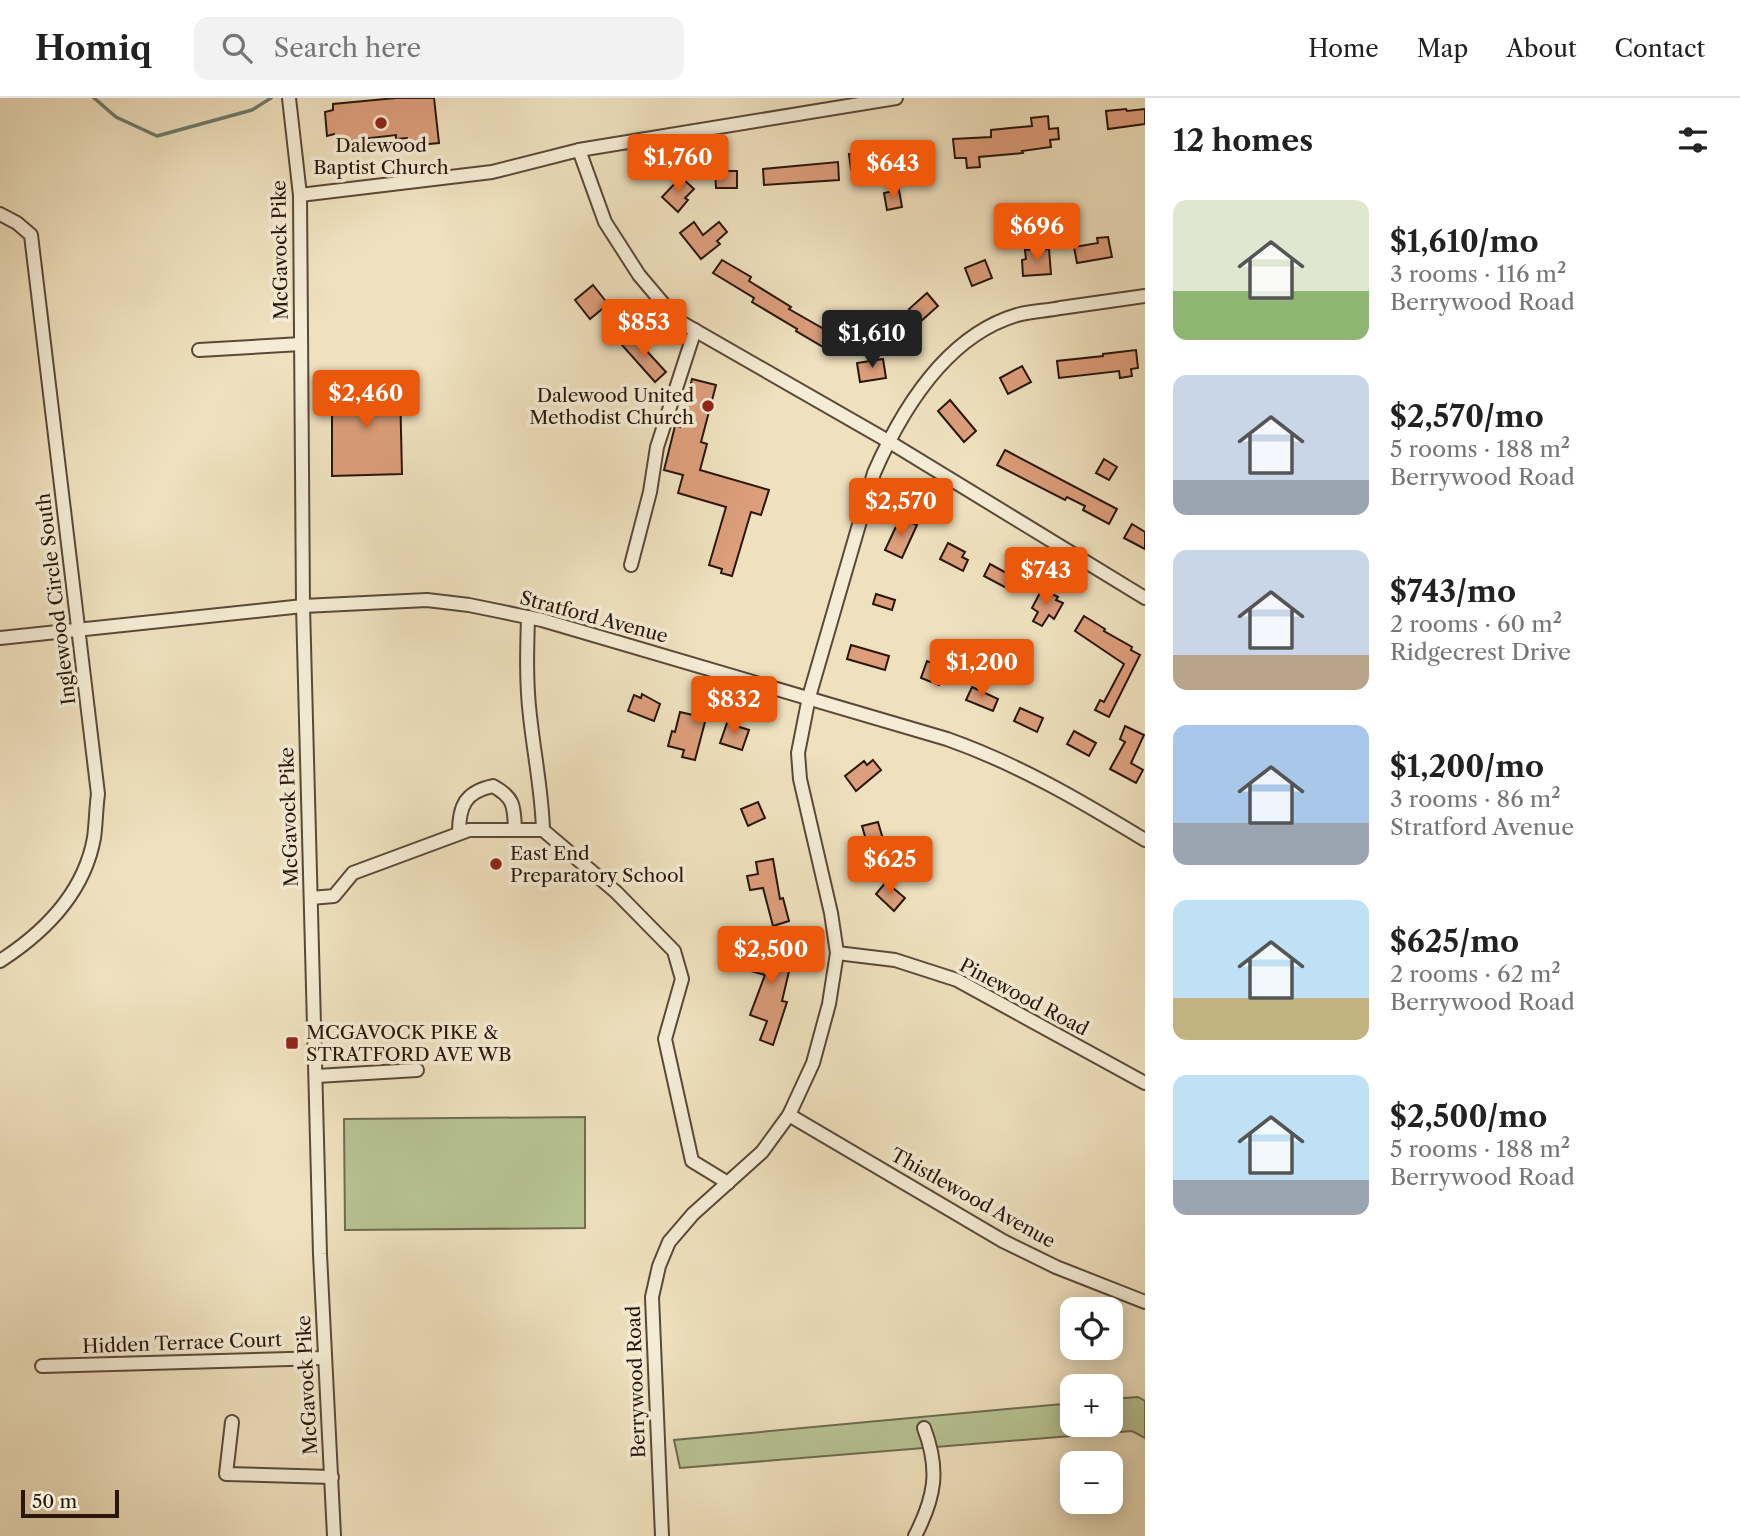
<!DOCTYPE html>
<html lang="en">
<head>
<meta charset="utf-8">
<style>
	:root { --surface:#fff; --page:#f2f2f2; --text:#222; --muted:#767676; --line:#e0e0e0; --accent:#ea580c }
	body { margin:0; font-family:"Libre Caslon Text",serif; background:var(--page); color:var(--text); height:100vh; display:flex; flex-direction:column; font-size:26px; white-space:nowrap }
	* { box-sizing:border-box; margin:0 }
	p { font-size:23px; color:var(--muted) }
	.icon { flex:none; width:38px; height:38px; fill:none; stroke:currentColor; stroke-width:2; stroke-linecap:round; stroke-linejoin:round }
	.map { position:relative; flex:1; overflow:hidden }
	.side { display:flex; flex-direction:column; background:var(--surface); width:595px }
	.side>* { flex:none }
	.tools { position:absolute; left:1060px; top:1199px; display:grid; gap:14px }
	.tools a { display:grid; place-items:center; width:63px; height:63px; border-radius:14px; background:var(--surface); box-shadow:0 4px 18px #0003; font-size:35px }
	.scale { position:absolute; left:21px; bottom:18px; width:98px; box-sizing:border-box; padding-left:7px; border:4px solid #29160c; border-top:0; font-size:19px; line-height:24px; white-space:nowrap; color:#29160c; -webkit-text-stroke:5px #f5ecd5; paint-order:stroke }
	.price { position:absolute; translate:-50% -60px; padding:0 16px; border-radius:7px; background:var(--accent); color:#fff; font-size:23px; line-height:46px; filter:drop-shadow(0 2px 4px #0008) }
	.price::after { content:''; position:absolute; left:50%; top:42px; width:21px; height:16px; margin-left:-10px; background:inherit; clip-path:polygon(0 0,100% 0,50% 100%) }
	.price.selected { background:#222; color:#fff }
	ul { padding:0; list-style:none }
	li { display:flex; align-items:center; gap:21px; height:175px; padding:0 28px }
	li span { display:grid; place-items:center; flex:none; width:196px; height:140px; border-radius:14px; color:#555 }
	li>.icon { margin-inline-start:auto }
	span .icon { width:84px; height:84px; fill:#fffc; stroke-width:1 }
	li b { font-size:30px }
	h2 { display:flex; justify-content:space-between; align-items:center; height:84px; padding:0 28px; font-size:30px }
	header { display:flex; align-items:center; gap:42px; box-sizing:border-box; height:98px; padding:0 35px; background:var(--surface); border-bottom:2px solid var(--line) }
	header strong { font-size:33px }
	nav { display:flex; gap:38px; margin-inline-start:auto; font-size:24px }
	.search { width:490px; height:63px; background:var(--page); display:flex; align-items:center; gap:18px; box-sizing:border-box; padding:0 24px; border-radius:14px; color:var(--muted); font-size:26px }
	main { display:flex; flex:1; min-height:0 }
	.map>svg:first-child { display:block }
</style>
</head>
<body>
<header>
<strong>Homiq</strong>
<div class="search"><svg class="icon" aria-label="search" viewBox="0 0 24 24"><circle cx="10" cy="10" r="6"/><path d="M15 15l6 6"/></svg>Search here</div>
<nav><a>Home</a><a>Map</a><a>About</a><a>Contact</a></nav>
</header>
<main>
<div class="map">
<svg width="1145" height="1438" viewBox="0 0 1145 1438">
	<rect width="100%" height="100%" fill="#efe1be"/>
	<filter id="stains"><feTurbulence type="fractalNoise" baseFrequency=".00286" numOctaves="4"/><feColorMatrix values="0 0 0 0 .2 0 0 0 0 .09 0 0 0 0 .02 0 0 0 .5 -.17"/></filter>
	<radialGradient id="worn" r=".72"><stop offset=".6" stop-color="#630" stop-opacity="0"/><stop offset="1" stop-color="#630" stop-opacity=".3"/></radialGradient>
	<g fill="#b7c393" stroke="#706c50" stroke-width="2">
		<path d="M585,1019V1130L345,1132L344,1021Z"/>
		<path d="M1138,1299L1145,1303V1340L1132,1333L680,1370L674,1342L1073,1305V1326H1111V1301Z"/>
	</g>
	<g fill="none" stroke-linecap="round" stroke-linejoin="round">
		<path stroke="#6d7b6b" stroke-width="3.5" d="M94,0L116,19L157,38L252,12L271,0"/>
	</g>
	<g fill="#dc9e7b" stroke="#29160c" stroke-width="2">
		<path d="M396,0H434L439,45L408,48L407,40L396,41V37L335,44L334,36L327,38L325,14L333,12V6Z"/>
		<path d="M1126,11L1127,13L1145,11V26L1108,31L1106,13Z"/>
		<path d="M1048,18L1049,31L1058,30L1059,41L1050,42L1051,49L1022,53L1023,55L979,59L980,69L967,70L966,60H955L953,41L991,39V32L1032,28L1031,20Z"/>
		<path d="M882,52L884,69L851,72L849,56Z"/>
		<path d="M838,64L839,82L764,87L763,71Z"/>
		<path d="M715,73H737V90H716Z"/>
		<path d="M681,79L694,91L685,100L688,102L678,114L662,99Z"/>
		<path d="M899,92L902,109L887,112L884,95Z"/>
		<path d="M694,124L703,137L719,124L727,134L717,143L720,146L701,161L680,135Z"/>
		<path d="M1108,139L1112,159L1077,165L1074,149L1098,145L1097,140Z"/>
		<path d="M1049,151L1051,176L1023,178L1022,162L1026,161L1025,152Z"/>
		<path d="M722,162L751,179L749,183L791,209L789,211L838,239L830,253L796,233L797,231L752,204L754,200L713,175Z"/>
		<path d="M985,162L992,180L972,188L965,170Z"/>
		<path d="M593,187L608,206L590,221L575,202Z"/>
		<path d="M927,195L938,208L920,224L909,211Z"/>
		<path d="M632,237L666,274L655,284L622,247Z"/>
		<path d="M1136,252L1138,270L1131,271L1132,278L1120,280L1119,273L1059,280L1057,263L1103,258V256Z"/>
		<path d="M883,261L886,280L860,284L857,265Z"/>
		<path d="M1022,268L1031,284L1008,296L1000,280Z"/>
		<path d="M344,277H356V291L400,290L402,376L332,378V285L344,284Z"/>
		<path d="M692,281L716,287L701,344L707,346L700,372L769,392L761,417L751,414L732,478L721,475L722,471L709,467L726,409L678,395L683,377L664,372L675,328L680,329Z"/>
		<path d="M950,302L976,333L964,344L938,313Z"/>
		<path d="M1005,352L1117,411L1109,426L1083,412L1085,408L1067,399L1065,402L997,367Z"/>
		<path d="M1104,361L1117,369L1109,382L1096,375Z"/>
		<path d="M900,420L917,427L902,460L885,452Z"/>
		<path d="M1132,426L1145,434V451L1124,440Z"/>
		<path d="M948,445L965,454L962,459L968,462L963,473L940,461Z"/>
		<path d="M990,466L1019,482L1012,493L984,478Z"/>
		<path d="M1042,491L1058,499L1056,502L1063,505L1054,521L1049,517L1042,528L1033,523L1038,514L1032,510Z"/>
		<path d="M876,496L895,502L892,512L873,506Z"/>
		<path d="M1084,518L1105,531L1104,533L1132,549L1131,552L1140,557L1109,619L1095,612L1100,602L1104,604L1124,566L1075,533Z"/>
		<path d="M851,547L889,558L885,572L847,561Z"/>
		<path d="M992,554L1018,566L1012,579L986,568Z"/>
		<path d="M940,561L958,568L951,586L941,583L939,587L921,580L927,563L937,567Z"/>
		<path d="M972,589L998,601L993,613L966,602Z"/>
		<path d="M642,596L660,606L654,623L628,613L634,597L641,600Z"/>
		<path d="M1020,610L1043,620L1037,634L1014,623Z"/>
		<path d="M680,614L706,620L695,662L682,659L684,652L668,648L672,633L675,634Z"/>
		<path d="M727,625L749,632L742,652L720,645Z"/>
		<path d="M1125,628L1144,637L1131,665L1143,672L1136,685L1110,671L1125,644L1120,641Z"/>
		<path d="M1074,633L1096,645L1089,658L1067,646Z"/>
		<path d="M873,662L881,672L856,693L845,678L864,663L867,667Z"/>
		<path d="M758,704L765,720L748,728L741,711Z"/>
		<path d="M878,724L885,748L869,752L862,728Z"/>
		<path d="M773,761L780,801L783,800L789,823L773,828L763,790L750,792L747,778L758,776L756,764Z"/>
		<path d="M886,784L905,800L894,813L876,796Z"/>
		<path d="M770,843L795,848L782,903L787,904L773,947L760,942L767,923L750,917L765,877L744,871L748,853L767,858Z"/>
	</g>
	<g fill="none" stroke-linecap="round" stroke-linejoin="round">
		<defs>
			<g id="minor">
				<path d="M289,0L300,97L303,508L320,1156L334,1438"/>
				<path d="M579,52L605,124L639,177L677,222L888,343L1145,500"/>
				<path d="M300,97L492,74L579,52L896,0"/>
				<path d="M0,116L17,125L31,137L98,696C96,710 96,726 94,740C84,795 45,834 0,863"/>
				<path d="M199,252L301,246"/>
				<path d="M631,467L650,394L657,349L695,232"/>
				<path d="M0,540L303,508L427,502L469,507L542,522L947,641C1018,666 1081,703 1145,742"/>
				<path d="M543,732L616,794L674,853L682,881L665,941L692,1063L728,1085"/>
				<path d="M459,735C459,708 465,694 493,688C515,700 514,709 515,732"/>
				<path d="M311,800L334,798L353,775L469,732H543C542,694 534,656 530,618C526,585 527,552 528,519"/>
				<path d="M837,855L895,862L957,882L1145,985"/>
				<path d="M317,978L417,972"/>
				<path d="M789,1017L1003,1143L1056,1169L1145,1204"/>
				<path d="M42,1268L324,1260"/>
				<path d="M232,1324L226,1376L332,1379"/>
				<path d="M662,1438L652,1199L659,1168L669,1144L693,1116L762,1054L789,1017L813,965L829,906L837,855L831,815L800,681L798,655L809,599L874,375C902,311 946,238 1017,217C1031,213 1046,213 1060,210C1088,206 1117,202 1145,198"/>
				<path d="M915,1438C935,1399 940,1372 924,1330"/>
			</g>
		</defs>
		<use href="#minor" stroke="#5a4938" stroke-width="16"/>
		<use href="#minor" stroke="#f5ecd5" stroke-width="12"/>
	</g>
	<g fill="#8f2418" stroke="#f5ecd5" stroke-width="2.5">
		<circle cx="381" cy="25" r="7"/>
		<circle cx="708" cy="308" r="7"/>
		<circle cx="496" cy="766" r="7"/>
		<rect x="285" y="938" width="14" height="14" rx="3.5"/>
	</g>
	<g text-anchor="middle" dominant-baseline="central" stroke-width="7" stroke-linejoin="round" paint-order="stroke">
		<g font-size="19" fill="#29160c" stroke="#f5ecd5" text-anchor="start">
			<text x="381" y="47" text-anchor="middle">Dalewood<tspan x="381" dy="22">Baptist Church</tspan></text>
			<text x="694" y="297" text-anchor="end">Dalewood United<tspan x="694" dy="22">Methodist Church</tspan></text>
			<text x="510" y="755">East End<tspan x="510" dy="22">Preparatory School</tspan></text>
			<text x="306" y="934">MCGAVOCK PIKE &amp;<tspan x="306" dy="22">STRATFORD AVE WB</tspan></text>
		</g>
		<g font-size="19" fill="#29160c" stroke="#f5ecd5">
			<text transform="translate(280 152) rotate(-91)">McGavock Pike</text>
			<text transform="translate(56 501) rotate(-97)">Inglewood Circle South</text>
			<text transform="translate(594 519) rotate(15)">Stratford Avenue</text>
			<text transform="translate(289 719) rotate(-92)">McGavock Pike</text>
			<text transform="translate(1024 899) rotate(28)">Pinewood Road</text>
			<text transform="translate(973 1100) rotate(29)">Thistlewood Avenue</text>
			<text transform="translate(182 1245) rotate(-2)">Hidden Terrace Court</text>
			<text transform="translate(636 1284) rotate(-92)">Berrywood Road</text>
			<text transform="translate(307 1287) rotate(-93)">McGavock Pike</text>
		</g>
	</g>
	<rect width="100%" height="100%" filter="url(#stains)"/>
	<rect width="100%" height="100%" fill="url(#worn)"/>
</svg>
<div class="tools">
<a><svg class="icon" aria-label="locate" viewBox="0 0 24 24"><circle cx="12" cy="12" r="6"/><path d="M12 2v4M12 18v4M2 12h4M18 12h4"/></svg></a>
<a>+</a>
<a>−</a>
</div>
<div class="scale">50 m</div>
<b class="price" style="left:678px;top:96px">$1,760</b>
<b class="price" style="left:893px;top:102px">$643</b>
<b class="price" style="left:1037px;top:165px">$696</b>
<b class="price" style="left:644px;top:261px">$853</b>
<b class="price selected" style="left:872px;top:272px">$1,610</b>
<b class="price" style="left:366px;top:332px">$2,460</b>
<b class="price" style="left:901px;top:440px">$2,570</b>
<b class="price" style="left:1046px;top:509px">$743</b>
<b class="price" style="left:982px;top:601px">$1,200</b>
<b class="price" style="left:734px;top:638px">$832</b>
<b class="price" style="left:890px;top:798px">$625</b>
<b class="price" style="left:771px;top:888px">$2,500</b>
</div>
<section class="side">
<h2>12 homes<svg class="icon" aria-label="filters" viewBox="0 0 24 24"><path d="M4 7h16M4 17h16"/><circle cx="9" cy="7" r="2"/><circle cx="15" cy="17" r="2"/></svg></h2>
<ul>
<li><span style="background:linear-gradient(#dfe7d0 65%,#8fb573 0)"><svg class="icon" aria-label="home" viewBox="0 0 24 24"><path d="M3 11l9-7 9 7M6 9v11h12V9"/></svg></span><div><b>$1,610/mo</b><p>3 rooms · 116 m²</p><p>Berrywood Road</p></div></li>
<li><span style="background:linear-gradient(#c9d6e8 75%,#9aa5b1 0)"><svg class="icon" aria-label="home" viewBox="0 0 24 24"><path d="M3 11l9-7 9 7M6 9v11h12V9"/></svg></span><div><b>$2,570/mo</b><p>5 rooms · 188 m²</p><p>Berrywood Road</p></div></li>
<li><span style="background:linear-gradient(#c9d6e8 75%,#b9a48a 0)"><svg class="icon" aria-label="home" viewBox="0 0 24 24"><path d="M3 11l9-7 9 7M6 9v11h12V9"/></svg></span><div><b>$743/mo</b><p>2 rooms · 60 m²</p><p>Ridgecrest Drive</p></div></li>
<li><span style="background:linear-gradient(#a9c7e8 70%,#9aa5b1 0)"><svg class="icon" aria-label="home" viewBox="0 0 24 24"><path d="M3 11l9-7 9 7M6 9v11h12V9"/></svg></span><div><b>$1,200/mo</b><p>3 rooms · 86 m²</p><p>Stratford Avenue</p></div></li>
<li><span style="background:linear-gradient(#bfe0f5 70%,#c2b280 0)"><svg class="icon" aria-label="home" viewBox="0 0 24 24"><path d="M3 11l9-7 9 7M6 9v11h12V9"/></svg></span><div><b>$625/mo</b><p>2 rooms · 62 m²</p><p>Berrywood Road</p></div></li>
<li><span style="background:linear-gradient(#bfe0f5 75%,#9aa5b1 0)"><svg class="icon" aria-label="home" viewBox="0 0 24 24"><path d="M3 11l9-7 9 7M6 9v11h12V9"/></svg></span><div><b>$2,500/mo</b><p>5 rooms · 188 m²</p><p>Berrywood Road</p></div></li>
</ul>
</section>
</main>
</body>
</html>
